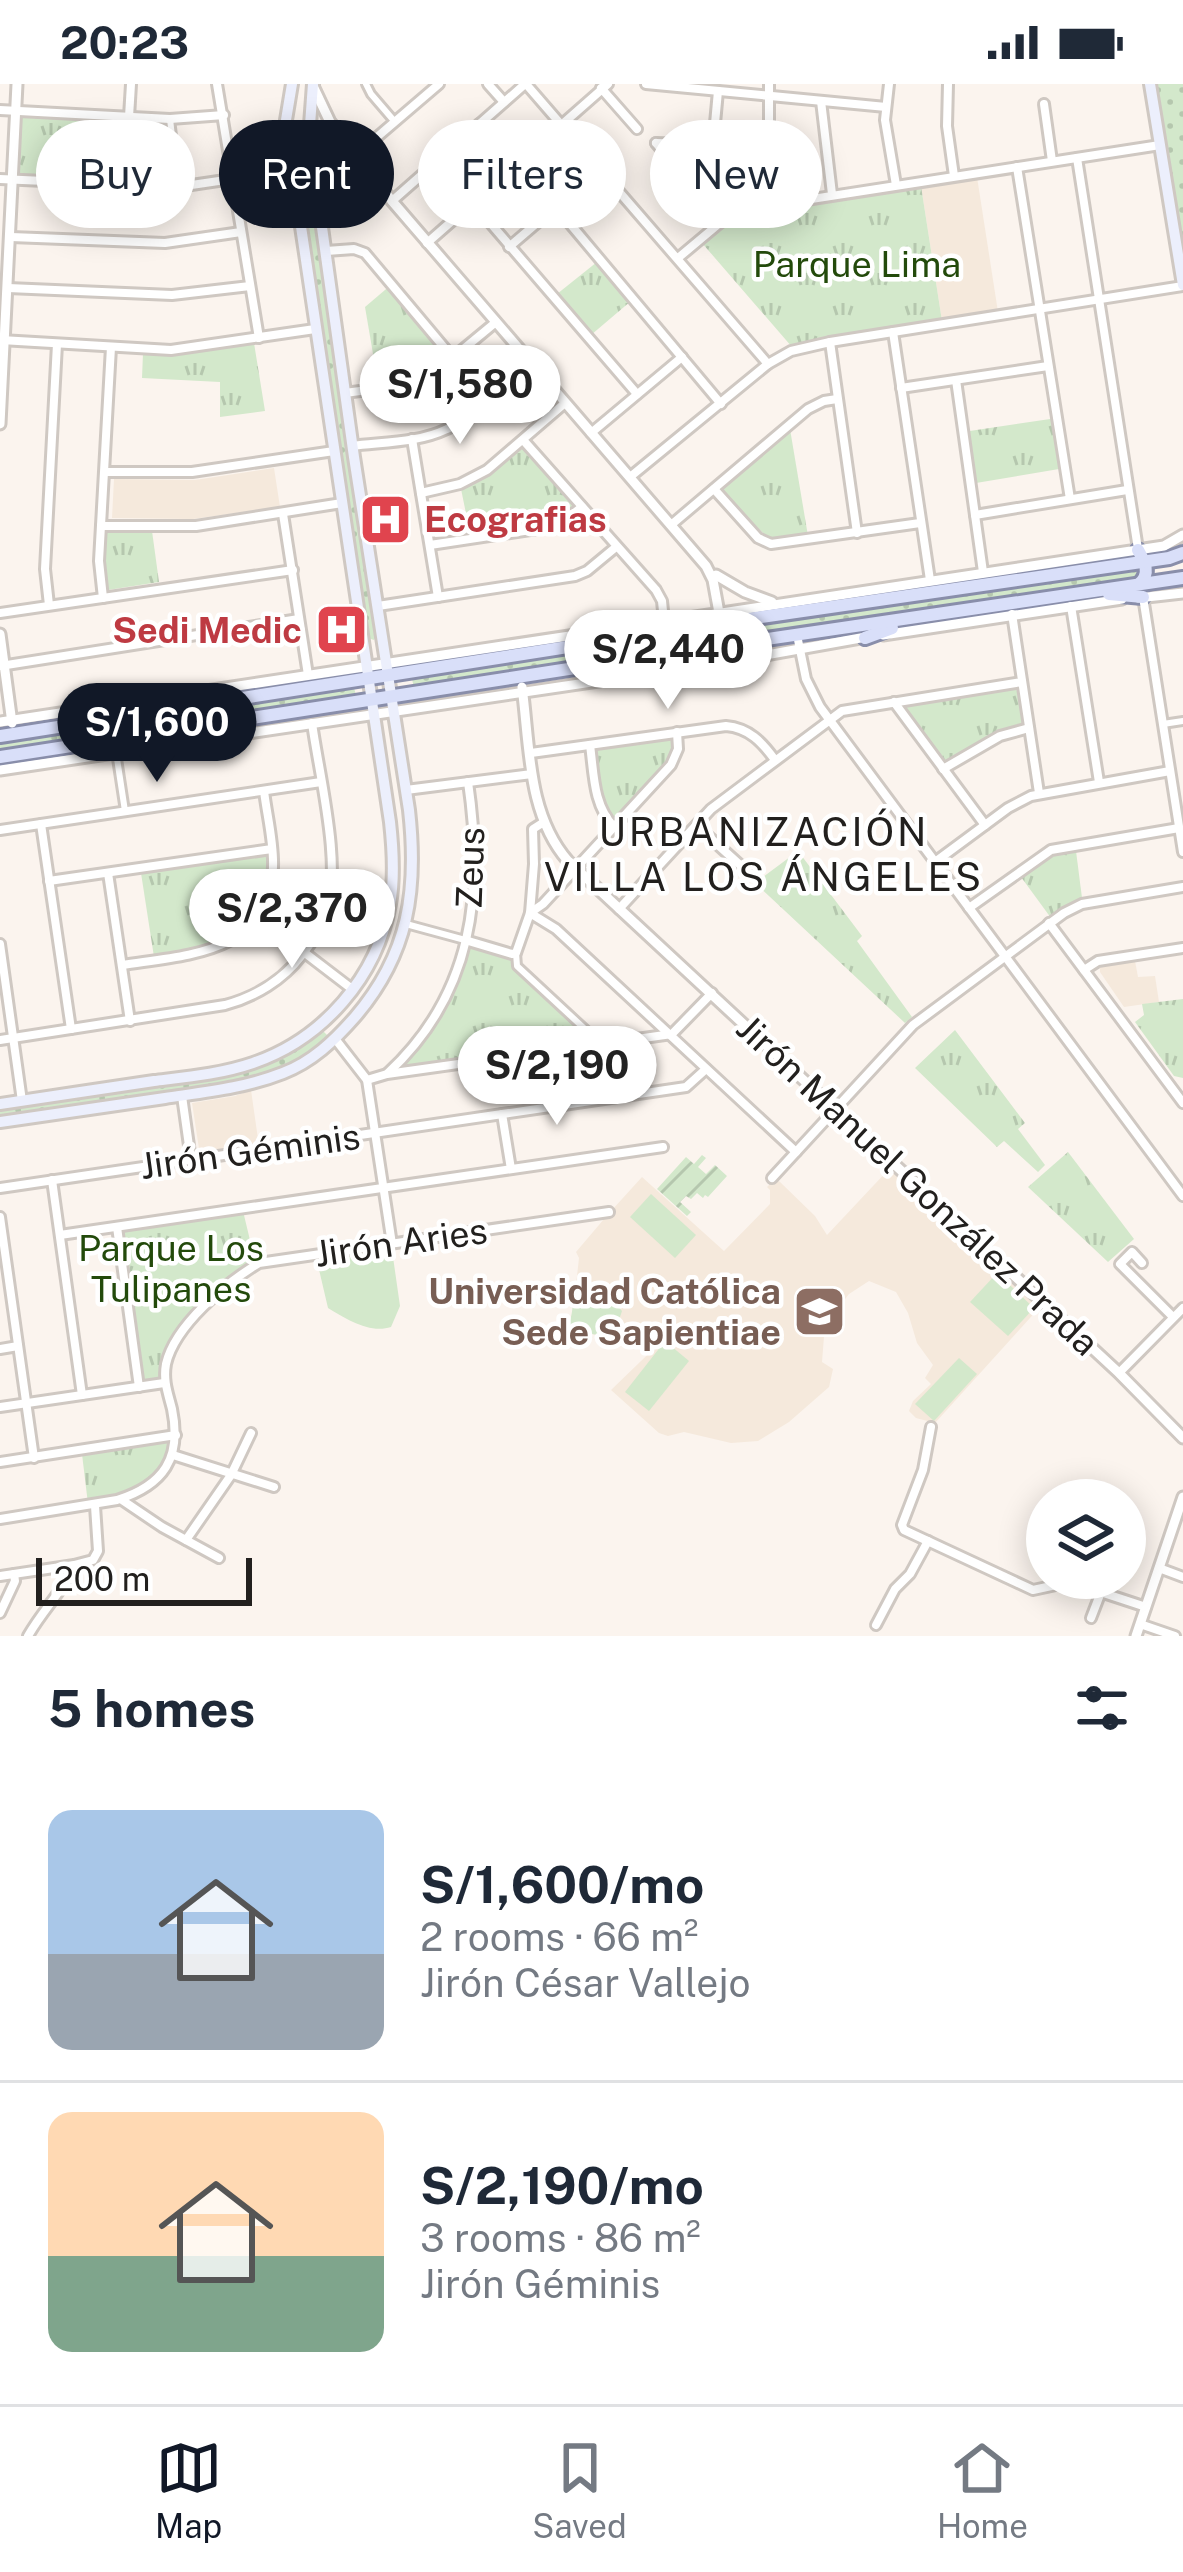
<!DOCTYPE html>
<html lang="en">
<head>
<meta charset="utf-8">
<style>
	:root { --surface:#fff; --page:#f6f6f7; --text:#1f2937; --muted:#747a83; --line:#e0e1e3; --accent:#111827 }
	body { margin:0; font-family:"Public Sans",sans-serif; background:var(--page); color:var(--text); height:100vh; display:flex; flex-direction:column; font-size:45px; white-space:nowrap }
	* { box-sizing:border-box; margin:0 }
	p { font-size:39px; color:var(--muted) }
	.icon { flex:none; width:66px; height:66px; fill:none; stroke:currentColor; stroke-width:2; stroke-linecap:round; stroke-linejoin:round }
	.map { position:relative; height:1552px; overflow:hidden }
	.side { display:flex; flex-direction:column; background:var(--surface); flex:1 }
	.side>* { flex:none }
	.top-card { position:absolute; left:36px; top:36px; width:1113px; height:108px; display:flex; gap:24px }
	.controls { position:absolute; left:1026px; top:1395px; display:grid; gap:24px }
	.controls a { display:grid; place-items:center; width:120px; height:120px; border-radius:50%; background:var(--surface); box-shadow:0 6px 30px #0003; font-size:60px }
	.scale { position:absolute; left:36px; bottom:30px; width:216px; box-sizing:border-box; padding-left:12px; border:6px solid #22201e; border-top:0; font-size:33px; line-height:42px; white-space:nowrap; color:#22201e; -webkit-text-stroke:9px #fff; paint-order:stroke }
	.price { position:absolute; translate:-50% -102px; padding:0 27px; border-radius:42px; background:#fff; color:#222; font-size:39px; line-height:78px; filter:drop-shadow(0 3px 6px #0008) }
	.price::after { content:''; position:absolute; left:50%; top:72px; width:36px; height:27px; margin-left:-18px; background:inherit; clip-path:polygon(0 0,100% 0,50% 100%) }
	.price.active { background:var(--accent); color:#fff }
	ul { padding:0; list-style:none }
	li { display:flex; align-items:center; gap:36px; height:300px; padding:0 48px }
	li+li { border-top:3px solid var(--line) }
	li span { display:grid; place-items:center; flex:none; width:336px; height:240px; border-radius:24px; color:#555 }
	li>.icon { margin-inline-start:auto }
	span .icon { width:144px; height:144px; fill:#fffc; stroke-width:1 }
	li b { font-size:51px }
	h2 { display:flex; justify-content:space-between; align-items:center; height:144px; padding:0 48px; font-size:51px }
	.tag { padding:0 42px; border-radius:54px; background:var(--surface); box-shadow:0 6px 30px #0003; font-size:42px; line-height:108px }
	.tag.active { background:var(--accent); color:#fff }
	.status { display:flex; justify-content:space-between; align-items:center; height:84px; padding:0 60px; background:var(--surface); direction:ltr }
	.status svg { height:33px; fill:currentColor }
	.menu { display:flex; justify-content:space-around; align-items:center; height:168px; border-top:3px solid var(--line); background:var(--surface); font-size:33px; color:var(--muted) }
	.menu a { display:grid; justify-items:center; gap:6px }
	.menu .active { color:var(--accent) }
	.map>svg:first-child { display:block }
</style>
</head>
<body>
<div class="status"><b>20:23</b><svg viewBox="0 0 49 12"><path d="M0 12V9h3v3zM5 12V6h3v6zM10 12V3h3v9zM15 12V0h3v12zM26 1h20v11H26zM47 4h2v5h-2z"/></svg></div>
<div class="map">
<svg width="1183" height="1552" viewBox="0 0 1183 1552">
	<defs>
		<pattern id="grass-dots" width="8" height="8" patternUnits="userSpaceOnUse" patternTransform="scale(3)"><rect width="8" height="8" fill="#d3e8cb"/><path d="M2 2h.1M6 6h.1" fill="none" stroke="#b5c7ae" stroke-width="1.8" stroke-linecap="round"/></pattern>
		<pattern id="park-tufts" width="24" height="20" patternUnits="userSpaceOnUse" patternTransform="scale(3)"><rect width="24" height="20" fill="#d3e8cb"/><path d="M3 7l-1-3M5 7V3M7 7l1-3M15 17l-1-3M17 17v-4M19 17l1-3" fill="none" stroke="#b5c7ae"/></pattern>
		<pattern id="garden-furrows" width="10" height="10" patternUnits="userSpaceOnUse" patternTransform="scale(3)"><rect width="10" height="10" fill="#d3e8cb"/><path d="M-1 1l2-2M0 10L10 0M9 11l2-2" fill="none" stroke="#b5c7ae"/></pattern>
	</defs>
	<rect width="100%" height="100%" fill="#fbf4ee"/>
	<g fill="#f5e9dc">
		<path d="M977,93L998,228L942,237L921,102Z"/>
		<path d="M274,384L280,423L193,435L112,434L114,395L195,396Z"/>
		<path d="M1135,877L1138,893L1155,892L1159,918L1124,923L1100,888V883Z"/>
		<path d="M251,1006L259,1062L200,1071L192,1019L235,1012Z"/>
		<path d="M889,1085L1039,1224L935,1339L916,1334L909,1327L913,1317L931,1300L925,1294L933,1281L917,1259L908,1229L896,1208L869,1197L849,1210L825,1240L822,1278L833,1285L829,1303L789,1338L758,1357L731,1359L684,1348L668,1352L659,1349L611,1306L670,1249L664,1243L649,1253L633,1257L586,1249L568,1255L563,1249L570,1240L573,1228L579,1174L576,1168L604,1135L611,1134L612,1126L642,1093L724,1167L770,1120V1106L767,1103L770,1100L779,1097L815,1132L827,1151Z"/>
	</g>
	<g fill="url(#grass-dots)">
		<path d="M1156,0H1183V175Z"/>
		<path d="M308,90L375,554L374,556L368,554L298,92Z"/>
		<path d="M1136,484L1139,491L1134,495L732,555L728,551L732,542Z"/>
		<path d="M709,545L710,558L414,604L412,595Z"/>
		<path d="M354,604L356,611L0,666V659Z"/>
		<path d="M322,946L330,954C293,979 270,990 227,1001L0,1033V1025C46,1018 92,1012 139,1005C202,996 274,992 322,946Z"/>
	</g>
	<g fill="url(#park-tufts)">
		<path d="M21,29L169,37L176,97L18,90Z"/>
		<path d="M664,60L709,64L720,127L718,128L663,65Z"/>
		<path d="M921,102L942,237L828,254L792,263L702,159L723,141L749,128Z"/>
		<path d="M597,178L631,217L591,251L557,210Z"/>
		<path d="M392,200L453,274L437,288L379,305L365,223Z"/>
		<path d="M254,259L265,327L220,333V298L142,294L143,269L173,271Z"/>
		<path d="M1057,334L1065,384L970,400L963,348Z"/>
		<path d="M790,345L808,452L781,456L767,453L719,405Z"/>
		<path d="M524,357L582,423L564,438L471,454L460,400Z"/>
		<path d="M107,444L152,447L159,498L108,506L105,482Z"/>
		<path d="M1016,602L1023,639L998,646L945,678L902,620Z"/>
		<path d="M673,653C679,683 637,714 617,735L612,734L601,714L595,666L600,663Z"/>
		<path d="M798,767L862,852L857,857L912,933L905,939L755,799Z"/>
		<path d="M1076,767L1082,814L1051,834L1021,793L1051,772Z"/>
		<path d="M264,772L270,775C264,851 220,862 154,873L141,789Z"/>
		<path d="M470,862L514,874L516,882L592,954L402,982L414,965L467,863Z"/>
		<path d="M1183,915V994L1174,992L1135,938L1144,931L1142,920Z"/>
		<path d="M955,946L1025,1039L1018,1045L1045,1081L1038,1088L1004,1057L997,1063L915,984Z"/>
		<path d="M1068,1068L1134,1155L1108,1178L1028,1103Z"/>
		<path d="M243,1127L255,1177C217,1209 173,1244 160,1294L141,1296L120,1147Z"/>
		<path d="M589,1205L614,1211V1218L622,1227L618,1239L634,1240L633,1257L586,1249L568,1255L563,1249C574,1235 572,1223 574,1206Z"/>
		<path d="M172,1355C169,1400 125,1411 88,1420L82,1370Z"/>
	</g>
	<path fill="url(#garden-furrows)" d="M702,1071L706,1074L698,1083L706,1090L715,1081L727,1092L708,1113L705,1111L703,1114L697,1109L691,1115L686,1112L680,1118L691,1128L687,1132L657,1105L686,1073L694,1080Z"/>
	<g fill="#d3e8cb">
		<path d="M651,1110L696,1151L675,1174L630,1133Z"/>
		<path d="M207,1163L228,1184L193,1219L167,1192L186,1172Z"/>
		<path d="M392,1166L400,1222L391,1243C370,1250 346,1235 328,1224L317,1177Z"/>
		<path d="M997,1189L1034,1224L1008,1252L970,1218Z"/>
		<path d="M665,1257L689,1277L649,1327L625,1308Z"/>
		<path d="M959,1274L977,1290L934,1337L915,1320Z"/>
	</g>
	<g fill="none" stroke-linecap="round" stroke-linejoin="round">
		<defs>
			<g id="pedestrian">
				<path d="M366,0L371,10L395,38"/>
				<path d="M170,35L178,103"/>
				<path d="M1163,640L1183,637"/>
				<path d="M116,668L125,727"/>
				<path d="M406,840L465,856"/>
				<path d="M516,869L517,882L600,959"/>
			</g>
			<g id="minor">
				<path d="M217,0L259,254"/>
				<path d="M488,0L504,18"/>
				<path d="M526,0L768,280"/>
				<path d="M646,0L886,23"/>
				<path d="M769,0V54L779,118"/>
				<path d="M889,0L885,36L896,101"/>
				<path d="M948,0L947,42L954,92"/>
				<path d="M601,4L637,45"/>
				<path d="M718,7L713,61L727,134"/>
				<path d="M821,17L832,110"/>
				<path d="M1044,20L1052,77"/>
				<path d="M0,26L170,35L224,31"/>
				<path d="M129,33L131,0"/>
				<path d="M479,40L518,81"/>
				<path d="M656,59L721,138"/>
				<path d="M656,59L713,61"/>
				<path d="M356,71L439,0"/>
				<path d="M1077,74L1138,465"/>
				<path d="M1017,83L1070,415"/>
				<path d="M0,95L178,103L360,76"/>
				<path d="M392,117L525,0"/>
				<path d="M474,120L637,310"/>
				<path d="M556,123L721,320"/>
				<path d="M11,153L165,159L241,148"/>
				<path d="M427,159L608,0"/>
				<path d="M509,163L599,86"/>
				<path d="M326,167L354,165L365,169L453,274"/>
				<path d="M678,174L721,138L748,125L1160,61"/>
				<path d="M8,204L172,211L250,202"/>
				<path d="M893,248L930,496"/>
				<path d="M1,256L171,266L315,245"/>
				<path d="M830,258L857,449"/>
				<path d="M956,296L983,488"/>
				<path d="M901,304L1048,282"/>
				<path d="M345,309L405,301L427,295L496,238"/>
				<path d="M591,349L682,273"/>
				<path d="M412,355L438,513"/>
				<path d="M524,357L656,506L662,517L664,537"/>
				<path d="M352,362C383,358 418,359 447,345C478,331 504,301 530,279"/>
				<path d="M105,388H192L334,367"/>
				<path d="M630,393L768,280L791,267L830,258L1183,202"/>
				<path d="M714,405L758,454L771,460L920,439"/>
				<path d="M421,409L460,400L487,386L565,319"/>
				<path d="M283,430L308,591"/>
				<path d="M975,431L1127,406"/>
				<path d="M671,441L808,325L824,317L837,315"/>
				<path d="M101,442H196L342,419"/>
				<path d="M430,461L557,442L582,423"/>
				<path d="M1143,513L1183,768"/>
				<path d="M103,514L99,477L111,263"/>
				<path d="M49,521L45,485L57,260"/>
				<path d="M378,522L575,492L587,487L616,463"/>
				<path d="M1071,522L1099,698"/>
				<path d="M0,529L293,486"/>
				<path d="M1012,530L1039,709"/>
				<path d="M797,551L806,595L820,623L1183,1112"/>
				<path d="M0,582L299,535"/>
				<path d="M894,618L985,741"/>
				<path d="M677,648L678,665L671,681L543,820L530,829L556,845L796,1068"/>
				<path d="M590,661C594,690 593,721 614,743"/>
				<path d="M531,669L726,642C749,644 762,658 775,676"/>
				<path d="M943,685L1000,652L1029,644"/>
				<path d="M406,706L532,690"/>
				<path d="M41,740L71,945"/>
				<path d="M697,742L750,790"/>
				<path d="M0,746L321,698"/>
				<path d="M935,778L1008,724L1031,712L1170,687"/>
				<path d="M108,789L130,937"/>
				<path d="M49,797L272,765"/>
				<path d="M969,824L1051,766L1179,744"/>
				<path d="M619,825L711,725L842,627L1022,598"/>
				<path d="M258,833L352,905"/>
				<path d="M1049,839L1183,1019"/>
				<path d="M465,856L512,870L516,869L530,829L534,780L533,745L544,738"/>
				<path d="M0,860L22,1017"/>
				<path d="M122,881C187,871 271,870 273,783C274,758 267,732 264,707"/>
				<path d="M1084,886L1098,877L1183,864"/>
				<path d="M0,956L225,921C255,913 283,896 302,871C311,859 321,846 326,832C343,782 319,691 312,639"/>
				<path d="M336,956L367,996L392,1160"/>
				<path d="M388,989C474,909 484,808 468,698"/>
				<path d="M367,996L387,990L672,950L712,909"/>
				<path d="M182,1012L191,1076"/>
				<path d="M502,1030L511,1085"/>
				<path d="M772,1094L913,941L1064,829L1082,820L1183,803"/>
				<path d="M52,1096L82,1311"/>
				<path d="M0,1104L686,1003L706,985"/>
				<path d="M0,1133L34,1374"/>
				<path d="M117,1143L139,1303"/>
				<path d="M60,1151L663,1063"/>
				<path d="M1142,1179L1132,1168L1120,1180L1172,1232"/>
				<path d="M0,1265L18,1262"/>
				<path d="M1119,1289L1183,1224"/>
				<path d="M0,1323L164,1299"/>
				<path d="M931,1343L923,1386L902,1441L904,1446L1033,1506L1070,1498L1146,1523"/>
				<path d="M173,1371L274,1403"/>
				<path d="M0,1378L176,1351"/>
				<path d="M122,1416L162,1443L219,1474"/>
				<path d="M0,1435L117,1416C164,1401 182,1374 172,1325C168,1309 163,1297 166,1280C175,1241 226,1199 259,1179L609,1128"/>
				<path d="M186,1456L231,1391L251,1349"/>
				<path d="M1159,1484L1183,1493"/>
				<path d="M0,1492L74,1481L93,1476L98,1467L95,1422"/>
				<path d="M0,1529L15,1497L14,1490"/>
				<path d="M1091,1534L1101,1508"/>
				<path d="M1140,1540L1175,1552"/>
				<path d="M876,1541L895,1505L910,1490L928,1457"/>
				<path d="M28,1552C42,1527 62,1508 74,1483"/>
			</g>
			<g id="tertiary">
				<path d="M313,2L330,38L392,117L706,482L713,496L726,567"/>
				<path d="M0,340L17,0"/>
				<path d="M713,493L716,491L745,508L772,518"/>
				<path d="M1138,514L1183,509"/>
				<path d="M0,550L12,639"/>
				<path d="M883,551L1122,515"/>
				<path d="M522,603C530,662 527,730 568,777L1119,1289L1183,1354"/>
				<path d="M0,638L1164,462L1183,451"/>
				<path d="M0,686L727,578L866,553"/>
				<path d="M1136,1552L1183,1413"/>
			</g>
			<g id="secondary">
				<path d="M1150,0L1183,201"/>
				<path d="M0,1020C51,1012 103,1005 154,997C187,993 221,990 253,979C323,955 377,893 390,820C395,793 393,765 390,738L290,69L286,36L292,0"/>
				<path d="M0,1038C55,1030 110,1022 165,1014C205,1008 245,1004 283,989C312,978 334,957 355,933C409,870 418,806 409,726L354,373L314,86L310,41L313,0"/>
			</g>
			<g id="primary">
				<path d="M1138,466C1145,478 1151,490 1139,500"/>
				<path d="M1109,510L1143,513"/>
				<path d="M865,554L892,544"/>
				<path d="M0,652L721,539L1169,474L1183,469"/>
				<path d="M0,673L685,567L1183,494"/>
			</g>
		</defs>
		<use href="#pedestrian" stroke="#cfc8c2" stroke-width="12"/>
		<use href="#minor" stroke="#cfc8c2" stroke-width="14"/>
		<use href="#tertiary" stroke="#cfc8c2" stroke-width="15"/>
		<use href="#secondary" stroke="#cfc8c2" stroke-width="16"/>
		<use href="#primary" stroke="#898eaa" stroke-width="18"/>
		<use href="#pedestrian" stroke="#fff" stroke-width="6"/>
		<use href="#minor" stroke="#fff" stroke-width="8"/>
		<use href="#tertiary" stroke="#fff" stroke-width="9"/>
		<use href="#secondary" stroke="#eceffc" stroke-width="10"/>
		<use href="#primary" stroke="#d9dff9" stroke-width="12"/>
	</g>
	<defs>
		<symbol id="hospital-square" viewBox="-11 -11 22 22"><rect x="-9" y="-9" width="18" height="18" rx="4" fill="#e0444e" stroke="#fff"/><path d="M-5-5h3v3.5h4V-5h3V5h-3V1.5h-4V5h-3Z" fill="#fff"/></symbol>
		<symbol id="university-square" viewBox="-11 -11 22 22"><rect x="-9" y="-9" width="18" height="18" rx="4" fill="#8d6e63" stroke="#fff"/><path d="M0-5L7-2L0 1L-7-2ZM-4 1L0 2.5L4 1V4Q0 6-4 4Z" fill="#fff"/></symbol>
	</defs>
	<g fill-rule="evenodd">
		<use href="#hospital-square" x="356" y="406" width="59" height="59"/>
		<use href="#hospital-square" x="312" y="516" width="59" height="59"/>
		<use href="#university-square" x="790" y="1198" width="59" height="59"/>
	</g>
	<g text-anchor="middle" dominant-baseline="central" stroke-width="9" stroke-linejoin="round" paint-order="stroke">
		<g font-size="36" fill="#234a0b" stroke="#fff">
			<text x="857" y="180">Parque Lima</text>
			<text x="171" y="1164">Parque Los<tspan x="171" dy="41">Tulipanes</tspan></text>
		</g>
		<g font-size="36" font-weight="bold" fill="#be3a42" stroke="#fff" text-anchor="start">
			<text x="424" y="435">Ecografias</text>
			<text x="302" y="546" text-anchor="end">Sedi Medic</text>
		</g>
		<g font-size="36" fill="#22201e" stroke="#fff">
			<text transform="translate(470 784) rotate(-88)">Zeus</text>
			<text transform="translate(250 1067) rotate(-8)">Jirón Géminis</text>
			<text transform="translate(918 1101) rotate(43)">Jirón Manuel González Prada</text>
			<text transform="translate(401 1158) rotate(-8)">Jirón Aries</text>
		</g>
		<g font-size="36" font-weight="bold" fill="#785e54" stroke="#fff" text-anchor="end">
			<text x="781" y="1207">Universidad Católica<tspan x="781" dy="41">Sede Sapientiae</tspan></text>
		</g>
		<g font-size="39" letter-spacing="3" fill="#22201e" stroke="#fff">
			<text x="764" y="748">URBANIZACIÓN<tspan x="764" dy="45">VILLA LOS ÁNGELES</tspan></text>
		</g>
	</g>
</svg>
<div class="controls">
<a><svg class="icon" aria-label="layers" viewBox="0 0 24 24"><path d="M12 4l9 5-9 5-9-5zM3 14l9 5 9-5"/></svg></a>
</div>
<div class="scale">200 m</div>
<b class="price" style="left:460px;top:363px">S/1,580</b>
<b class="price" style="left:668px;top:628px">S/2,440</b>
<b class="price active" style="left:157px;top:701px">S/1,600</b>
<b class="price" style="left:292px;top:887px">S/2,370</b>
<b class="price" style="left:557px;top:1044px">S/2,190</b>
<div class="top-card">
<a class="tag">Buy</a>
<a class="tag active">Rent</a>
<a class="tag">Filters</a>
<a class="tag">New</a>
</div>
</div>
<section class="side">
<h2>5 homes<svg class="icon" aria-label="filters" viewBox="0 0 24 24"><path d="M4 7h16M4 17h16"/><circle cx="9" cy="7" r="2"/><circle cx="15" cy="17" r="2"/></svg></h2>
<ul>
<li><span style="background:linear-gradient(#a9c7e8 60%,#9aa5b1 0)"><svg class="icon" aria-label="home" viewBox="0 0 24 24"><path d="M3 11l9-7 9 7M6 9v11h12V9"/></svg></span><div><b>S/1,600/mo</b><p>2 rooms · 66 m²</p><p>Jirón César Vallejo</p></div></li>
<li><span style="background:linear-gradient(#ffd9b3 60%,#7fa58c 0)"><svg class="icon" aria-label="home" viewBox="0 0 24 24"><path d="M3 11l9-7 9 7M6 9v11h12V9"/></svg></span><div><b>S/2,190/mo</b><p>3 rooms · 86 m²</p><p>Jirón Géminis</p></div></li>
</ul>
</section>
<nav class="menu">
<a class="active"><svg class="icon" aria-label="map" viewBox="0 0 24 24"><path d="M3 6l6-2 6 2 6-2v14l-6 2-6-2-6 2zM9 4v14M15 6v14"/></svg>Map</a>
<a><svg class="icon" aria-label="saved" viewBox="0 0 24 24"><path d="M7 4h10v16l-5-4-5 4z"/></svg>Saved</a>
<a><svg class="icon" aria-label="home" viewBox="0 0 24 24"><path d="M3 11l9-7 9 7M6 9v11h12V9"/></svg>Home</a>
</nav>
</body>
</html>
